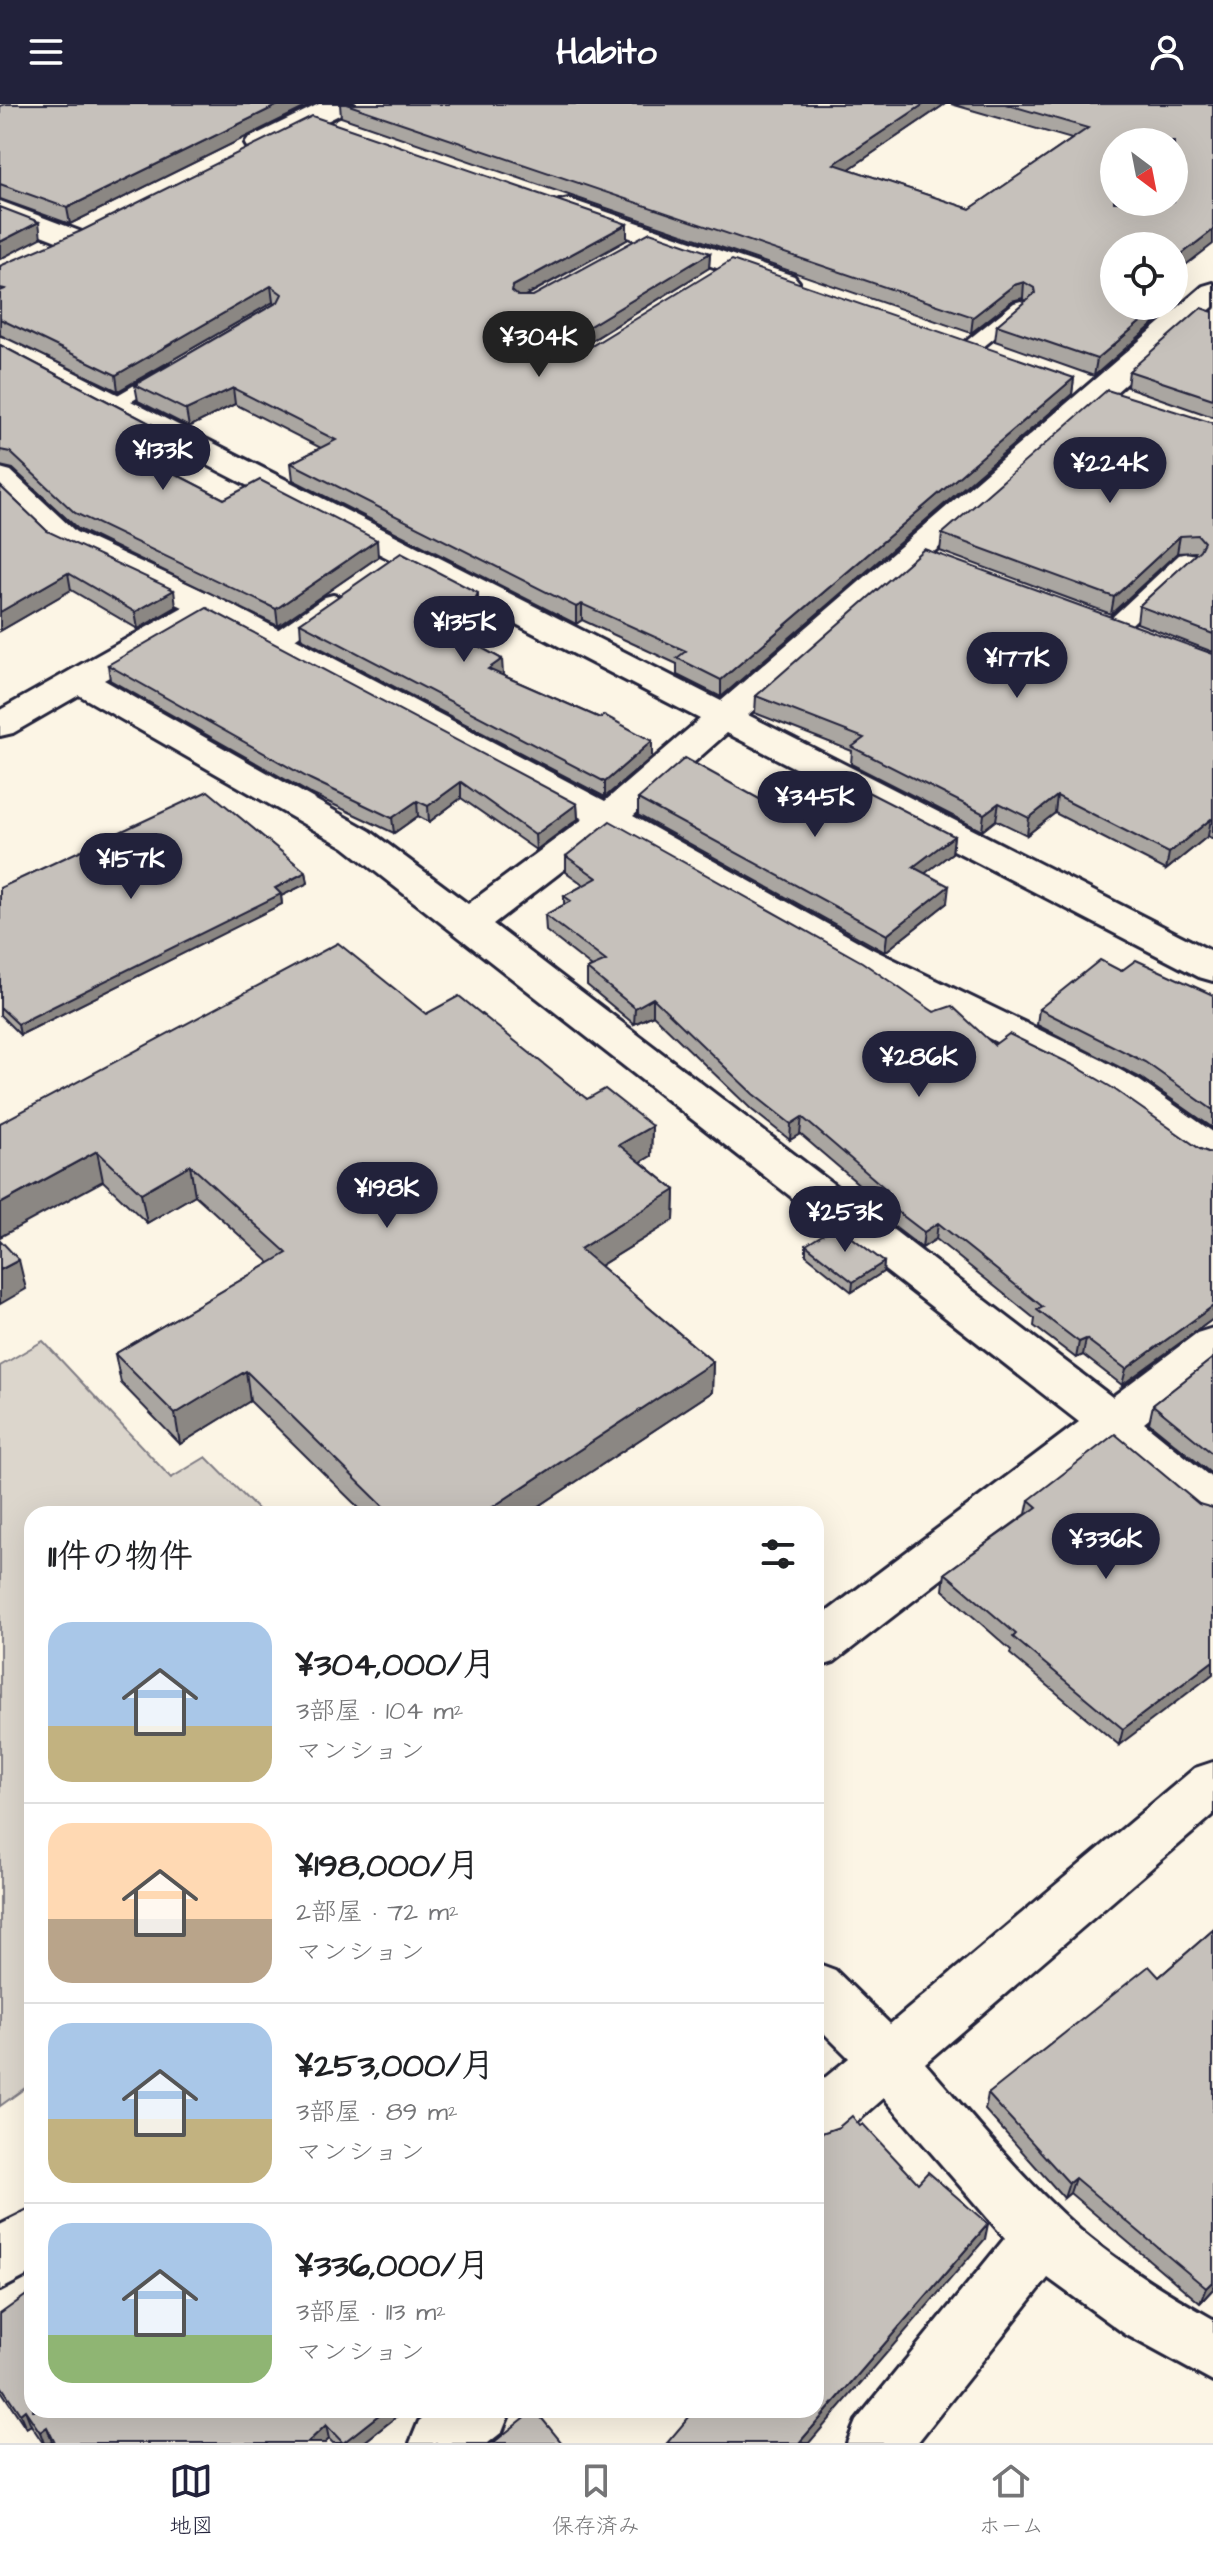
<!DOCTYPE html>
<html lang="ja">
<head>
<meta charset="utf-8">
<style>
	:root { --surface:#fff; --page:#f6f6f6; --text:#202124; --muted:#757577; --line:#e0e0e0; --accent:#22223b }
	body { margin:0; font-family:"Architects Daughter","Klee One",sans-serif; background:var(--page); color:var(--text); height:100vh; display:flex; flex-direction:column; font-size:30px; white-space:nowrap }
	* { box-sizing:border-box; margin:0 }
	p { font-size:26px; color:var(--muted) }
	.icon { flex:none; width:44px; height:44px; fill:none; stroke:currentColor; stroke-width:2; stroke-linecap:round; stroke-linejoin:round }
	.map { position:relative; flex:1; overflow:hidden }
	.sheet { position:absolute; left:24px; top:1402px; width:800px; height:912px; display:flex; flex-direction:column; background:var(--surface); border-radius:24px; box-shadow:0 8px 32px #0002 }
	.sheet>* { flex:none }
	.needle { width:52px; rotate:148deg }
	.buttons { position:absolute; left:1100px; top:24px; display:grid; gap:16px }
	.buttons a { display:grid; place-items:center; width:88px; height:88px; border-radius:50%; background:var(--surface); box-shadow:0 8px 32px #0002; font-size:40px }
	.price { position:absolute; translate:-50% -68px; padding:0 18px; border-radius:28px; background:var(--accent); color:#fff; font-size:26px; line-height:52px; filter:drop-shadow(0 2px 4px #0008) }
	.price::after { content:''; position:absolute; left:50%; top:48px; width:24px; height:18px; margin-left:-12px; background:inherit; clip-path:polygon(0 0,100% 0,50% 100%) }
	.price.selected { background:#222; color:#fff }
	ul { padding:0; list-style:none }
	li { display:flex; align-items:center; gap:24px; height:200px; padding:0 24px }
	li+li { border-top:2px solid var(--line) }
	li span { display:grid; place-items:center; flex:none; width:224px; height:160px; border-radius:24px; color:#555 }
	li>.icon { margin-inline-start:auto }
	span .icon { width:96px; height:96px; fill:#fffc; stroke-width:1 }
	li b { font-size:34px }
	h2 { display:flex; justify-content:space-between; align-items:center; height:96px; padding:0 24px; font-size:34px }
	header { display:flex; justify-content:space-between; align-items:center; height:104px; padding:0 24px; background:var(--accent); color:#fff; font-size:36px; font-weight:700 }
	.dock { display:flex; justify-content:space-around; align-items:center; height:112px; border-top:2px solid var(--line); background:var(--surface); font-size:22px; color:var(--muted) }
	.dock a { display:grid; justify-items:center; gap:4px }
	.dock .selected { color:var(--accent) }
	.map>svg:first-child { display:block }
</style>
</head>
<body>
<header><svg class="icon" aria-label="menu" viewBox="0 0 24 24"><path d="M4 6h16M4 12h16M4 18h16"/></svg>Habito<svg class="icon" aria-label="person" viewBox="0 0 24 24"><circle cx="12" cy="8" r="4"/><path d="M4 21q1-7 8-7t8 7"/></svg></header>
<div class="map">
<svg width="1213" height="2339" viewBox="0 0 1213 2339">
	<rect width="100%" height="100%" fill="#fcf5e5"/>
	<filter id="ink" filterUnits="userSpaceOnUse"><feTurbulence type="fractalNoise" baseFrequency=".0125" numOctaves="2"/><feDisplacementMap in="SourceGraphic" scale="16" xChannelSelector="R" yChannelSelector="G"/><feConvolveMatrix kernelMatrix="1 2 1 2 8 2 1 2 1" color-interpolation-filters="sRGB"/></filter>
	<g filter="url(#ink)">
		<path fill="#dcd6cc" stroke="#7f7c84" stroke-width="2" d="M43,1237L171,1374L206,1353L262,1410H32V1979L0,2002V1262Z"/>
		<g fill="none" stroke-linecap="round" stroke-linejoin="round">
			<path fill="#78757e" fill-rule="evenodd" d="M1166,436L1213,451V460L1161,443L1159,440Z"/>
			<defs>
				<g id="service">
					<path d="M1021,197L1031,203L1028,207L978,247H964L961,243L964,239L1014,199Z"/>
					<path d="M169,261L179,267L176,271L120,304H106L102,300Z"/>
					<path d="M1187,449L1195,451L1198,456L1195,461L1123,528H1107L1103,523L1107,518L1179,451Z"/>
					<path d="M333,491L341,493L345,498L341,503L286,541H270L266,536L270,531L325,493Z"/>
				</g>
				<g id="minor">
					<path d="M569,95L794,172L799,178L794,184L784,187L774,184L559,109L555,103L559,97Z"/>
					<path d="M0,97L82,128L86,134L82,140L72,143L0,115Z"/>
					<path d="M1213,179V203L748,611L1213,848V877L1199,873L727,629L633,712L872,845L1102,956L1140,977L1213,1028V1064L1198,1059L1110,997L1074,976L844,863L610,730L493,820L1112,1293L1197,1229L1213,1224V1265L1144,1319L1213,1375V1421L1196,1415L1111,1344L834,1558L816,1564V1516L1079,1318L344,743L79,591L13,629L0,632V606L183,503L52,442L0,392V364L11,367L76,428L221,495L605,697L700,615L0,254V233L11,236L721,597L1203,182ZM209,516L562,703L583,715L468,800L370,727L104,576Z"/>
					<path d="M1213,1658V1711L925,1959C975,2016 1023,2076 1080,2126C1121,2161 1167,2189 1213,2215V2278L1125,2230L1048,2174L917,2339H847L856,2317L1005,2134L884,1994L836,2036L816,2044V1981L849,1954L816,1921V1859L835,1866L890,1920L1195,1664Z"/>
					<path d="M32,2105V2169L0,2186V2121Z"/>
					<path d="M433,2306H511L502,2328L488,2339H410L419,2317Z"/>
				</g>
				<path id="tertiary" d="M319,0H353L349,6L269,46H249L245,40L249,34Z"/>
			</defs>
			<use href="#service" stroke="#22223b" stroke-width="6"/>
			<use href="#minor" stroke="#22223b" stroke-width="6"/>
			<use href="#tertiary" stroke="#22223b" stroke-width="6"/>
			<use href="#service" fill="#fcf5e5" fill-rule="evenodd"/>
			<use href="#minor" fill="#fcf5e5" fill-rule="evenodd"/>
			<use href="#tertiary" fill="#fcf5e5" fill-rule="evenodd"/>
		</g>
		<g fill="#aaa6a1" stroke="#22223b" stroke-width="2">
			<path d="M312,0L70,120L0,95V2Z"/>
			<path d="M340,0H945L849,65L970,105L1072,35L951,0H1213L1114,202H1168L1166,209L1094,272L995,237L997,221L1026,197L1023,194L1012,197L971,229L341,13Z"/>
			<path d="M627,136L526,192H533L710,149L709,164L569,251L1074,274L1072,290L721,593L677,571V560L582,516L576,520L293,376L291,359L321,344L235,300L189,323L138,297L135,281L274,200L273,198L118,287L0,231V162Z"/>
			<path d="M1213,208V313L1127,283L1129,267Z"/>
			<path d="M0,241L157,323L159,339L138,351L224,395L378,453L278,522L78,425L13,365L0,362Z"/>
			<path d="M1213,319V548L1137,519L1139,502L1196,450L1195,448L1177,449L1111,510L940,447L942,430Z"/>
			<path d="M0,382L47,427L176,503L138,525L71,486L0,527Z"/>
			<path d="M478,504L464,534L502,555V571L652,637V653L605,693L301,534L300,519Z"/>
			<path d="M1213,550V735L1208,732L1166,766L1055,709L1027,731L996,716L982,727L851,660L852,647L755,609L756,592Z"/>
			<path d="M108,561L577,700L578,715L536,746L461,694L429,718L418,712L394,729L311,690L110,576Z"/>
			<path d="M638,695L772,702L954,732L952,749L925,769L947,799L885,848L638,711Z"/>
			<path d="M566,752L934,908L994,941L1200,1045L1213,1050V1215L1122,1281L1083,1251L1076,1254L1034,1222L1035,1215L936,1135L922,1144L875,1108L876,1095L800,1030L790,1036L752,1006L653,911L634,920L587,881V865L592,863L546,827L545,811L564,801V792L584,781L566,768Z"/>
			<path d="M306,768L308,779L281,792L282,800L20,931L0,911V784Z"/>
			<path d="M1121,867L1213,891V1024L1141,974L1037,921L1039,905Z"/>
			<path d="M426,910L587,995L652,1022L651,1052L641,1058L675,1086L674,1116L600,1162L713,1258L712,1288L527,1410H365L250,1297L180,1340L121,1279L115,1250L270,1159L195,1091L147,1119L103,1077L0,1019Z"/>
			<path d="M806,1141L884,1158L883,1168L852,1188L806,1151Z"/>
			<path d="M1213,1254V1371L1149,1319L1153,1301Z"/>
			<path d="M1029,1396L1199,1400L1119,1641L1010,1550L1011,1546L943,1486L945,1469L1026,1410Z"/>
			<path d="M1213,1826V2185L1200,2199L1070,2089L1064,2094L985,2006L988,1990L1159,1873Z"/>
			<path d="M0,2210L32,2306H405L363,2339H333L329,2335L325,2339H53L52,2338L50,2339H43L31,2321L26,2324L0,2285Z"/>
		</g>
		<g fill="#8b8783" stroke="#22223b" stroke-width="2">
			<path d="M280,0H312L70,120L67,104Z"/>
			<path d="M924,0H945L833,76L834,60Z"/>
			<path d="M39,118L41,134L0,155V138Z"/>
			<path d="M627,120V136L514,198L512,187L513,182Z"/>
			<path d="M1213,126V140L1174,170V156Z"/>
			<path d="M710,149L709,164L560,256V240Z"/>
			<path d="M1024,178L1023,194L1012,197L971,229L973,213L1014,181Z"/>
			<path d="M271,182L273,198L118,287L116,271Z"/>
			<path d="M1159,202H1168L1166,209L1094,272L1097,255Z"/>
			<path d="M1074,274L1072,290L721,593V576Z"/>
			<path d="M233,284L235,300L189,323L186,306Z"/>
			<path d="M157,323L159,339L124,359L121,342Z"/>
			<path d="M1180,432L1177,449L1111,510L1114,493Z"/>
			<path d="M377,436L378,453L278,522L276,505Z"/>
			<path d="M68,469L71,486L0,527V508Z"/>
			<path d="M174,486L176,503L138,525L135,508Z"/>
			<path d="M478,489V504L459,546L458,531Z"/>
			<path d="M582,500V516L576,520V503Z"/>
			<path d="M502,555L503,570L489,580L488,565Z"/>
			<path d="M652,637V653L605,693V678Z"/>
			<path d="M461,678V694L429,718L428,702Z"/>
			<path d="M1057,692L1055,709L1027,731L1029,714Z"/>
			<path d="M417,697L418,712L394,729L392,714Z"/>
			<path d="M999,699L996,716L982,727L984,710Z"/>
			<path d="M577,700L578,715L536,746L535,731Z"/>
			<path d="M1211,715L1208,732L1166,766L1169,749Z"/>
			<path d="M954,732L952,749L911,780L913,763Z"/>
			<path d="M306,768L308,779L281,792L282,800L20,931L18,920Z"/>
			<path d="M949,782L947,799L885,848L887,831Z"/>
			<path d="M653,894V911L634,920L635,904Z"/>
			<path d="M802,1013L800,1030L790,1036L791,1020Z"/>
			<path d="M652,1022L651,1052L619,1071V1041Z"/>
			<path d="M97,1047L103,1077L0,1133V1100Z"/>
			<path d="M190,1061L195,1091L147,1119L141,1089Z"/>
			<path d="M675,1086L674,1116L580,1174V1145Z"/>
			<path d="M938,1119L936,1135L922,1144L924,1128Z"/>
			<path d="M19,1156L26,1185L0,1200V1166Z"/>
			<path d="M884,1158L883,1168L852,1188L853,1178Z"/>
			<path d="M1213,1202V1215L1122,1281L1126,1265Z"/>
			<path d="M1086,1235L1083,1251L1076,1254L1079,1238Z"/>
			<path d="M713,1258L712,1288L527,1410H482Z"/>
			<path d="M246,1267L250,1297L180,1340L175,1310Z"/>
			<path d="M1213,1557V1570L1119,1641L1123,1625Z"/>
			<path d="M1075,2074L1070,2089L1064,2094L1069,2079Z"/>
			<path d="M988,2120L985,2135L809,2339H799Z"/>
			<path d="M1213,2177V2185L1200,2199L1206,2184Z"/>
			<path d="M25,2306L31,2321L26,2324L20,2310Z"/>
			<path d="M385,2306H405L363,2339H343Z"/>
			<path d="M326,2321L329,2335L325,2339H307Z"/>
			<path d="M47,2323L52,2338L50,2339H44L40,2328Z"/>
		</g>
		<g fill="#c6c1bb" stroke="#22223b" stroke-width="2" fill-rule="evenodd">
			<path d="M6,0H280L67,104L0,80V2Z"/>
			<path d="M346,0H924L834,60L970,105L1088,24L1005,0H1213V126L1174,156V142H1114V202H1159L1097,255L997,221L1035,189L1034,184L1024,178L1014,181L973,213ZM1114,38H1174V98H1114Z"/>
			<path d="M312,12L627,120L513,182L512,187L518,192H533L650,128L710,149L560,240V245L570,251L580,249L732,156L1074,274L721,576L677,554L686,547L582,500L576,503L291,359L336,336L233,284L186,306L135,281L278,198L282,190L271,182L116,271L0,215V187L5,185L0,184V162L81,127Z"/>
			<path d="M0,103L39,118L0,138Z"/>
			<path d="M1201,204L1213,208V295L1129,267Z"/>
			<path d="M0,241L157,323L121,342L224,395L260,376L377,436L276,505L75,409L10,348L0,346Z"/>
			<path d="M1107,286L1213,319V530L1139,502L1200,446L1204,438L1198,431L1180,432L1114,493L942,430Z"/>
			<path d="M0,382L47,427L174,486L135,508L68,469L0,508Z"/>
			<path d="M924,445L1213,550V716L1211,715L1169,749L1057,692L1029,714L999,699L984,710L852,643L864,634L756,592Z"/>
			<path d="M401,449L478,489L458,531L502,555L488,565L600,614L604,611L652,637L605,678L300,519Z"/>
			<path d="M207,504L577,700L535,731L461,678L428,702L417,697L392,714L310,675L108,561Z"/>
			<path d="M685,654L772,702L823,665L954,732L913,763L949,782L887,831L638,695Z"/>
			<path d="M208,687L306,768L275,784L281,790L18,920L0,903V784Z"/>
			<path d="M610,717L862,858L934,908L952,902L994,941L1009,930L1075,962L1111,983L1200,1045L1213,1050V1202L1126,1265L1086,1235L1079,1238L1037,1206L1043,1203L938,1119L924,1128L877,1092L887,1086L802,1013L791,1020L753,990L653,894L635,904L587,865L606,857L545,811L571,797L564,792L597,774L566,752Z"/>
			<path d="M338,839L426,910L459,892L587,995L605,985L652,1022L619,1041L675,1086L580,1145L713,1258L482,1410H391L246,1267L175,1310L115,1250L287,1149L190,1061L141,1089L97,1047L0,1100V1019Z"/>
			<path d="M1100,856L1121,867L1136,856L1213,891V1006L1145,958L1039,905Z"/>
			<path d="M837,1122L884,1158L853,1178L806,1141Z"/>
			<path d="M0,1136L19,1156L0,1166Z"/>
			<path d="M1213,1254V1350L1153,1301Z"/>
			<path d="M1115,1330L1199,1400L1213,1404V1557L1123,1625L1013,1533L1016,1530L945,1469L1037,1403L1029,1396Z"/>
			<path d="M1213,1826V2177L1206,2184L1075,2074L1069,2079L988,1990L1149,1862L1159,1873Z"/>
			<path d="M852,2012L860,2022L863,2020L918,2079L928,2068L988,2120L799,2339H667L695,2306H816V2018V2031L839,2023Z"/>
			<path d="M32,2187V2306H385L343,2339L326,2321L307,2339H55L47,2323L40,2328L25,2306L20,2310L0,2280V2210Z"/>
			<path d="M534,2306H535L562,2339H493Z"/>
		</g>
	</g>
</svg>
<div class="buttons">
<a><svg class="needle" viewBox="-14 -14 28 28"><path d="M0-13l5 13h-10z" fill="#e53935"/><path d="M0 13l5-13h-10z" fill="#757577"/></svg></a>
<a><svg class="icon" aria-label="locate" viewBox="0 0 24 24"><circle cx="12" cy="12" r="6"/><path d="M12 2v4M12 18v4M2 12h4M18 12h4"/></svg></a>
</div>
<b class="price selected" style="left:539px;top:275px">¥304K</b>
<b class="price" style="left:163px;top:388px">¥133K</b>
<b class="price" style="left:1110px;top:401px">¥224K</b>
<b class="price" style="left:464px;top:560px">¥135K</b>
<b class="price" style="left:1017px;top:596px">¥177K</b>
<b class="price" style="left:815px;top:735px">¥345K</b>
<b class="price" style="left:131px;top:797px">¥157K</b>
<b class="price" style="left:919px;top:995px">¥286K</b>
<b class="price" style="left:387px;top:1126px">¥198K</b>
<b class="price" style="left:845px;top:1150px">¥253K</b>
<b class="price" style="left:1106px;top:1477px">¥336K</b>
<section class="sheet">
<h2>11件の物件<svg class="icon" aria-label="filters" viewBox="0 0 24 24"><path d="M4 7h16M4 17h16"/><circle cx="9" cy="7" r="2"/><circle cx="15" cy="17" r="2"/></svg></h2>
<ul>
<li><span style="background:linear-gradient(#a9c7e8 65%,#c2b280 0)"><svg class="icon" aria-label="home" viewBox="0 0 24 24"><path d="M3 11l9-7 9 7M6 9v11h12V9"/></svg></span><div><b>¥304,000/月</b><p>3部屋 · 104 m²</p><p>マンション</p></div></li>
<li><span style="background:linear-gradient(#ffd9b3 60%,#b9a48a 0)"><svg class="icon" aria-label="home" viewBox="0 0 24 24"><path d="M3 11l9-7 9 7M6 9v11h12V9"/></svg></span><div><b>¥198,000/月</b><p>2部屋 · 72 m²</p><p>マンション</p></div></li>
<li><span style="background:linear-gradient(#a9c7e8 60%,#c2b280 0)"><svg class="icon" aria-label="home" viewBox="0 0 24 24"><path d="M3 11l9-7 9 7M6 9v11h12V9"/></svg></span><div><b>¥253,000/月</b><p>3部屋 · 89 m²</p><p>マンション</p></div></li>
<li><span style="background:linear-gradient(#a9c7e8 70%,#8fb573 0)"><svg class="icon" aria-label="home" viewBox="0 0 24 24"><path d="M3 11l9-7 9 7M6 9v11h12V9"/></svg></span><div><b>¥336,000/月</b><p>3部屋 · 113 m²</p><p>マンション</p></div></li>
</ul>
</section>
</div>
<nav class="dock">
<a class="selected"><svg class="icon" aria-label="map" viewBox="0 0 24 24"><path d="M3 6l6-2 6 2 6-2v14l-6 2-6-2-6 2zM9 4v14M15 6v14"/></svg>地図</a>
<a><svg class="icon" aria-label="saved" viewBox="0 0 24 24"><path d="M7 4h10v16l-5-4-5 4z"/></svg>保存済み</a>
<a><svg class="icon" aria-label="home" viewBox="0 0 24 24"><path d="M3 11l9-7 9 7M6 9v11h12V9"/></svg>ホーム</a>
</nav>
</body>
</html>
